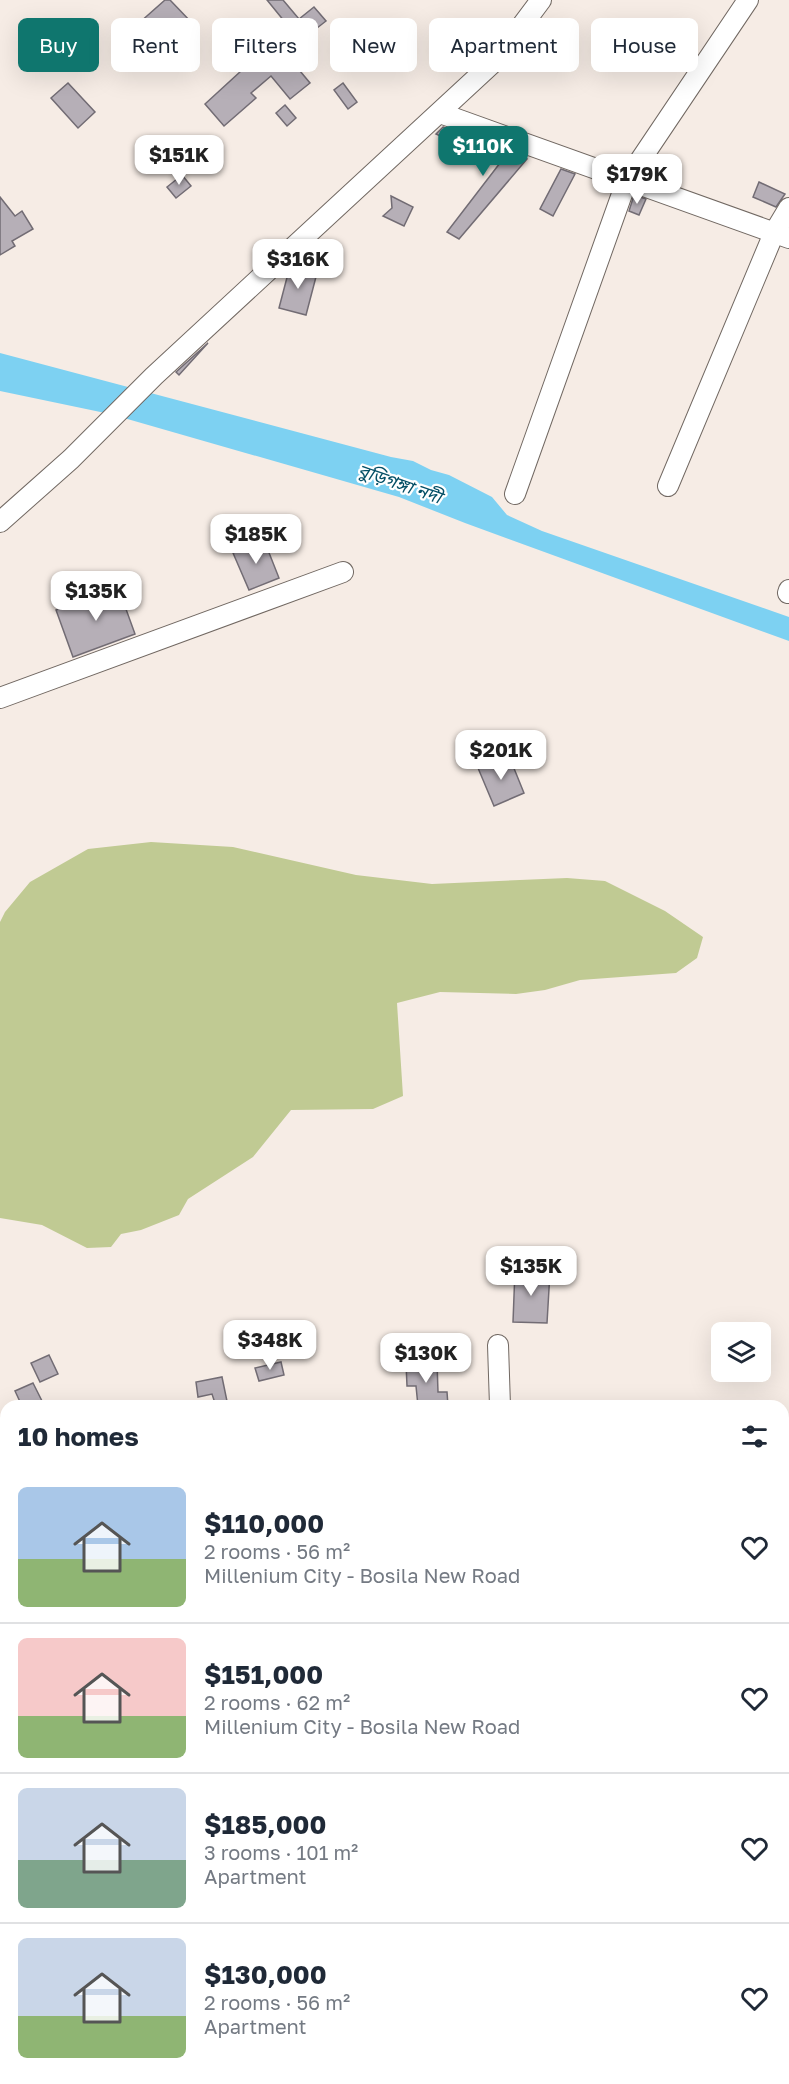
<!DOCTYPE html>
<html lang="en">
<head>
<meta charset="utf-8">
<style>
	:root { --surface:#fff; --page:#f2f2f3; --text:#1f2937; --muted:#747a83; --line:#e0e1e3; --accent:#0f766e }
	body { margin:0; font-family:"Golos Text","Noto Sans Bengali",sans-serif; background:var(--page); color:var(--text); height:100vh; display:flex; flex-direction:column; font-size:22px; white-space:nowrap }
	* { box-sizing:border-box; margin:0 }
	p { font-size:20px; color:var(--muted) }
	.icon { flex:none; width:33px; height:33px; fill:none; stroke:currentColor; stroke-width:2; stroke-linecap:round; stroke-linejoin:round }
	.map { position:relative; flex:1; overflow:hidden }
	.drawer { position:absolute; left:0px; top:1400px; width:789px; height:686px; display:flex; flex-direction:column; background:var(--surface); border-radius:18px 18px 0 0; box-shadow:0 6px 24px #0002 }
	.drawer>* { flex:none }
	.guide { position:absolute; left:18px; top:18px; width:753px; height:54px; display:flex; gap:12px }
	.buttons { position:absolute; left:711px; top:1322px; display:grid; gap:12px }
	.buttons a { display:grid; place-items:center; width:60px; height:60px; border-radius:9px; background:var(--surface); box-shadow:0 6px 24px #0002; font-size:30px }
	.price { position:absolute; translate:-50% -51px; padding:0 14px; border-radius:12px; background:#fff; color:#222; font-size:20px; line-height:39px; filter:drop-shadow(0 2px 3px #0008) }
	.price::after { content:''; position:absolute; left:50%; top:36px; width:18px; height:14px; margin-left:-9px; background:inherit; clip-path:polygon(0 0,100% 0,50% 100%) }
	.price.selected { background:var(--accent); color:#fff }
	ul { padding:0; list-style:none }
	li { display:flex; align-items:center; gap:18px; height:150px; padding:0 18px }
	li+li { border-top:2px solid var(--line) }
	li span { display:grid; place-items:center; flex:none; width:168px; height:120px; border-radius:9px; color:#555 }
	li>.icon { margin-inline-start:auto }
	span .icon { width:72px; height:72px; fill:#fffc; stroke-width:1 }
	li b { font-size:26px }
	h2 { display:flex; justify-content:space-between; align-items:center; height:72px; padding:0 18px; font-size:26px }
	.chip { padding:0 21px; border-radius:9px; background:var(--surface); box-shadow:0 6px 24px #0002; font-size:21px; line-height:54px }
	.chip.selected { background:var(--accent); color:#fff }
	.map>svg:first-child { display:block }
</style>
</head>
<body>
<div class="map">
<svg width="789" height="2084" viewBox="0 0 789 2084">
	<rect width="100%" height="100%" fill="#f6ece5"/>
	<path fill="#c0ca93" d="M151,842L233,847L356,875L432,884L567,878L605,881L665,911L703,937L697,958L676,973L580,980L545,990L516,994L440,992L397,1003L403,1096L373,1109L291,1110L253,1157L188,1199L179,1215L141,1230L121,1234L111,1247L87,1248L42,1225L0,1218V922L5,912L30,882L88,849Z"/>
	<path fill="#7dd1f2" d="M0,353L391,457L413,461L431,470L449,475L492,497L507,515L542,531L789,617V641L465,523L399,497L110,414L0,391Z"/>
	<g fill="#b6afb7" stroke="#726c74" stroke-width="1.5">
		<path d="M165,0H170L192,23L164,50L139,23Z"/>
		<path d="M267,0H283L299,19L314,7L326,21L303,39L307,44L290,59L310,83L290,99L271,76L251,93L256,98L224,126L205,104L289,27Z"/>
		<path d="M68,83L95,112L78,128L51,98Z"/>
		<path d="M343,83L357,102L348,109L334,90Z"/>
		<path d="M285,105L296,118L287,126L276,113Z"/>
		<path d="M443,127L521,155L527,159L459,239L447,232L500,163L436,134Z"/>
		<path d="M561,169L575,174L553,216L540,209Z"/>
		<path d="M182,175L191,186L176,198L167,187Z"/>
		<path d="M759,182L785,194L776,207L753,197Z"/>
		<path d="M634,195L646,199L639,215L629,211Z"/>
		<path d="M391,196L413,207L404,226L383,216L392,208Z"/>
		<path d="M0,197L15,216L22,211L33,229L12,241L15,246L0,255Z"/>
		<path d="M290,266L317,273L306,315L279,308Z"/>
		<path d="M208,343L179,375L176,372Z"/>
		<path d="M264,540L279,578L249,590L233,553Z"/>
		<path d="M118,587L135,634L73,657L56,610Z"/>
		<path d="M509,756L524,793L494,806L478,768Z"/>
		<path d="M515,1270L550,1272L547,1323L513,1322Z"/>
		<path d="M49,1355L58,1374L40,1382L31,1363Z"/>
		<path d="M281,1362L284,1375L259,1381L255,1368Z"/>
		<path d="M437,1362L438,1392H447L448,1406H418L416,1386H407L406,1363Z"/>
		<path d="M222,1377L228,1406H216L212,1394L198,1397L196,1382Z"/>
		<path d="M33,1383L42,1401L34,1406H22L15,1391Z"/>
	</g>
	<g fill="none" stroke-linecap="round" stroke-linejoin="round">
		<defs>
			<g id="minor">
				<path d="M440,113L789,238"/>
				<path d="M668,486L774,233L789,208"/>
				<path d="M515,494L627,180L748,0"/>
				<path d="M0,522L71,459L154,376L497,59L541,0"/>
				<path d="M788,593L789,590"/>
				<path d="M0,698L343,572"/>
				<path d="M498,1345L500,1406"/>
				<path d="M0,1620L6,1621"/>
				<path d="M783,1648L789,1650"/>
				<path d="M0,1872L6,1868"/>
				<path d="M783,1889L789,1885"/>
				<path d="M783,1948L789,1982"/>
				<path d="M159,2079L162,2084"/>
				<path d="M388,2079L391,2084"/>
				<path d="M519,2079L525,2084"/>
				<path d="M314,2084L324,2079"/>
				<path d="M539,2084L541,2079"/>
			</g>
		</defs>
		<use href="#minor" stroke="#716862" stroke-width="22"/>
		<use href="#minor" stroke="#fff" stroke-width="20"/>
	</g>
	<g text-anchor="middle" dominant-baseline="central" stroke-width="4.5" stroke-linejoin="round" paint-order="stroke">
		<g font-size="18" font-style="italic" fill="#044f66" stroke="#fff">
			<text transform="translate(400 483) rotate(19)">বুড়িগঙ্গা নদী</text>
		</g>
	</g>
</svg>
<div class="buttons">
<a><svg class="icon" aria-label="layers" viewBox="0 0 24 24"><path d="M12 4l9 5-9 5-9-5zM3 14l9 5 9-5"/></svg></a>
</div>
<b class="price selected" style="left:483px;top:177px">$110K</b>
<b class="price" style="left:179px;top:186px">$151K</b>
<b class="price" style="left:637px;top:205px">$179K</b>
<b class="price" style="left:298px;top:290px">$316K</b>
<b class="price" style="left:256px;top:565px">$185K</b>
<b class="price" style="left:96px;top:622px">$135K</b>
<b class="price" style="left:501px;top:781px">$201K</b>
<b class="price" style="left:531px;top:1297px">$135K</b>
<b class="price" style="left:270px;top:1371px">$348K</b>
<b class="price" style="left:426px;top:1384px">$130K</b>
<div class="guide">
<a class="chip selected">Buy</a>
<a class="chip">Rent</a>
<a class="chip">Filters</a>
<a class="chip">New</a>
<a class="chip">Apartment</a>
<a class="chip">House</a>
</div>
<section class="drawer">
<h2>10 homes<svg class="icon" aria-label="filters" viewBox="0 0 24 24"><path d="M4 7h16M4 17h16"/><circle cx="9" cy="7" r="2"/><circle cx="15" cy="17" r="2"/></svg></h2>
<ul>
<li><span style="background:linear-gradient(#a9c7e8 60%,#8fb573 0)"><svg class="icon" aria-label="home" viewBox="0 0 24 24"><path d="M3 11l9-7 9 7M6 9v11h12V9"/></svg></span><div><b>$110,000</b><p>2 rooms · 56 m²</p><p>Millenium City - Bosila New Road</p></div><svg class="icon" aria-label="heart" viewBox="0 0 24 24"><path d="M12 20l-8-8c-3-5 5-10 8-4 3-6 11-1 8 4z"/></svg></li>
<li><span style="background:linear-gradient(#f6c9c9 65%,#8fb573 0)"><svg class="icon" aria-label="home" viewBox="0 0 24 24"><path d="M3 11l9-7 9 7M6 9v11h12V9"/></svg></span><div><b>$151,000</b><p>2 rooms · 62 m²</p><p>Millenium City - Bosila New Road</p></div><svg class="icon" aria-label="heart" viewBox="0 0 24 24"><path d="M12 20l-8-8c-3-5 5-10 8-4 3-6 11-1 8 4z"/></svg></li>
<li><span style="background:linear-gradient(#c9d6e8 60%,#7fa58c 0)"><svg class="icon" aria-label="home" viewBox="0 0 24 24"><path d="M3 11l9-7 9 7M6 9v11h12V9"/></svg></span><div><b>$185,000</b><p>3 rooms · 101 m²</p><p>Apartment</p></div><svg class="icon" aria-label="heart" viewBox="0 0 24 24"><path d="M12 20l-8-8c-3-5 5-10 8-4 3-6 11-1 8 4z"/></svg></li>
<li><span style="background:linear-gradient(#c9d6e8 65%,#8fb573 0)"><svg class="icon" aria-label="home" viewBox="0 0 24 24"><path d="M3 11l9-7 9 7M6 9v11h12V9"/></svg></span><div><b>$130,000</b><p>2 rooms · 56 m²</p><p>Apartment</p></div><svg class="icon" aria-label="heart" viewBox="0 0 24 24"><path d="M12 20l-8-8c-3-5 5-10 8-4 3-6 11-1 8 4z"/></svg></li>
</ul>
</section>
</div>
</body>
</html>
